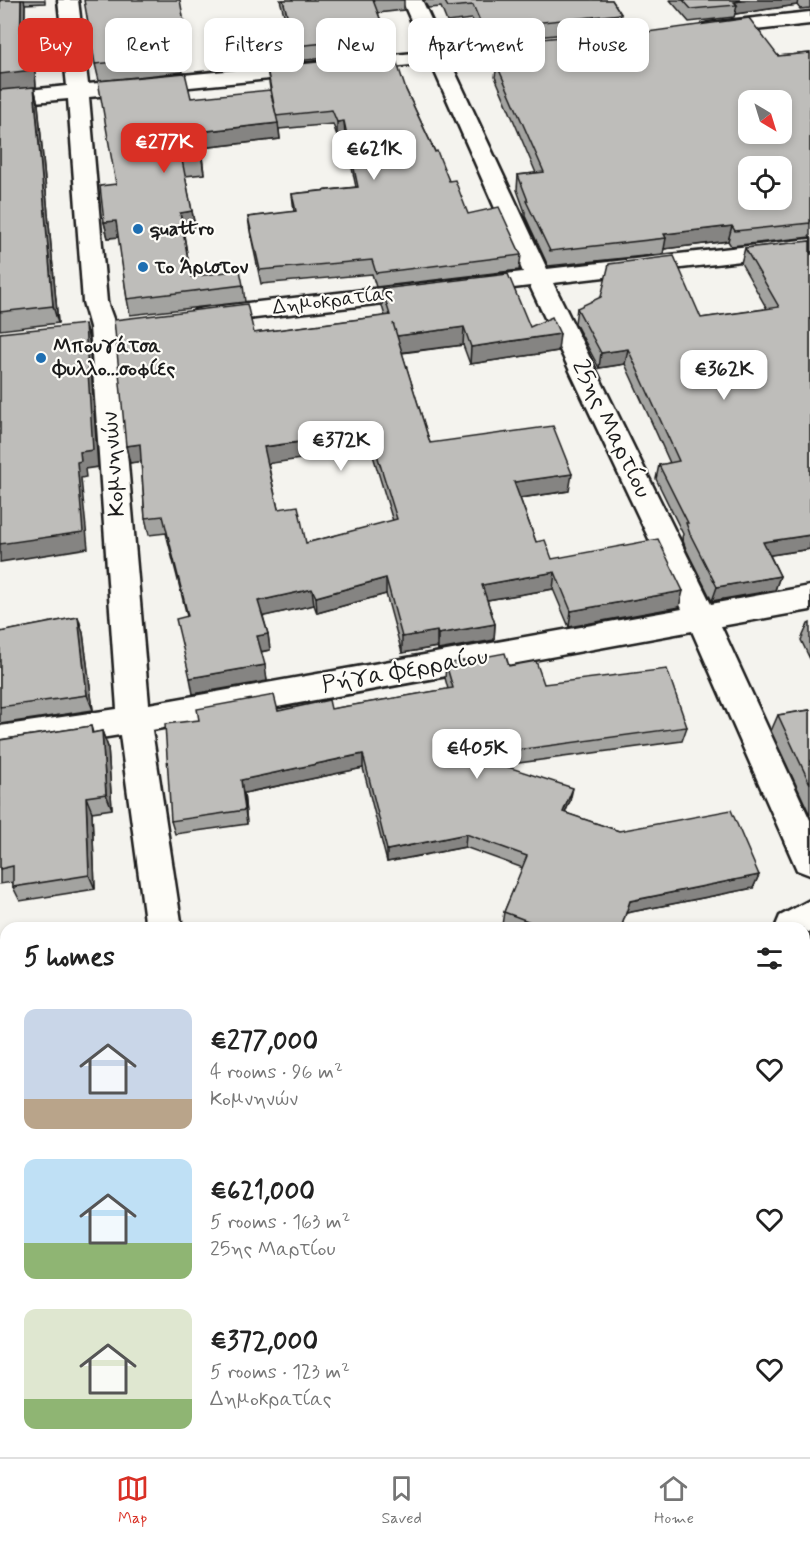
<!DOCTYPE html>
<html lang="en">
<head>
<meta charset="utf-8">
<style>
	:root { --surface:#fff; --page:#f2f2f2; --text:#222; --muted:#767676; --line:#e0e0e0; --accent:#d93025 }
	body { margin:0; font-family:Mynerve,sans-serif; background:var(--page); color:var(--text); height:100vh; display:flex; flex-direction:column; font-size:22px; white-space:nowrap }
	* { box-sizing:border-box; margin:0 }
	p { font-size:20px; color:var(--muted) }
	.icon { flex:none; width:33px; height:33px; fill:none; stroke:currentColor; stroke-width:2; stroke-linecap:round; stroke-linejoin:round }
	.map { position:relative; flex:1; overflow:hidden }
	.details { position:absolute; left:0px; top:922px; width:810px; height:536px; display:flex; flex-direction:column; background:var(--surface); border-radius:18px 18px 0 0; box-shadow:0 3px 9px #0003 }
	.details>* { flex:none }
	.top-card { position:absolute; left:18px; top:18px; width:774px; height:54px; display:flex; gap:12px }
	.needle { width:39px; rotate:142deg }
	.controls { position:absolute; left:738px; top:90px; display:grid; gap:12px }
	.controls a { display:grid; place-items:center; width:54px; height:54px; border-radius:12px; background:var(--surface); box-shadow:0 3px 9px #0003; font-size:30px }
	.price { position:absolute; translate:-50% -51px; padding:0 14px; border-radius:12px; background:#fff; color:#222; font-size:20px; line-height:39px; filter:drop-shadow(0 2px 3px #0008) }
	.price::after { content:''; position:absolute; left:50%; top:36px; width:18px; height:14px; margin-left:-9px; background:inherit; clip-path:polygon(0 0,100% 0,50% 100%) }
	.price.active { background:var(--accent); color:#fff }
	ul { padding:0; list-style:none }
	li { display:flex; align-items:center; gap:18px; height:150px; padding:0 24px }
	li span { display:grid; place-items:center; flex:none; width:168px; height:120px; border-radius:12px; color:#555 }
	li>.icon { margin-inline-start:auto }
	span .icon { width:72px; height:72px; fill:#fffc; stroke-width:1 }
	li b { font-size:26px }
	h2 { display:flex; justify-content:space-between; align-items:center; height:72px; padding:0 24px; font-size:26px }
	.chip { padding:0 21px; border-radius:12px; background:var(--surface); box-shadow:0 3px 9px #0003; font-size:21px; line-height:54px }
	.chip.active { background:var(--accent); color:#fff }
	.tabs { display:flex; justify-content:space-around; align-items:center; height:84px; border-top:2px solid var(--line); background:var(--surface); font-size:16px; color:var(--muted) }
	.tabs a { display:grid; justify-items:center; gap:3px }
	.tabs .active { color:var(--accent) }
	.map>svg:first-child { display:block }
</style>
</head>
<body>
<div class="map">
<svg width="810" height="1457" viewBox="0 0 810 1457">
	<rect width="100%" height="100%" fill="#f4f3ee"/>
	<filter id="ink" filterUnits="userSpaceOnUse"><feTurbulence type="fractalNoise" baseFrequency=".0167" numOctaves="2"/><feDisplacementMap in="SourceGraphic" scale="12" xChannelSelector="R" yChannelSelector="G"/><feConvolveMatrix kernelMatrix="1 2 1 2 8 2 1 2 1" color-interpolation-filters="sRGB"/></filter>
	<g filter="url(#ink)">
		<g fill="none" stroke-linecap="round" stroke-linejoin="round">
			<defs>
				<g id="minor">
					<path d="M58,0H78L88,84L425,52L402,0H422L445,50L536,41L543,43L546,47L543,51L536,53L450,61L547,269L810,239V253L553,283L711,604L810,586V610L721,626L810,820V875L797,870L692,631L152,730L182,928H146L120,735L0,754V726L117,709L90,327L83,302L68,99L0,105V93L67,86ZM431,63L523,272L204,308L195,310L191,316L195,322L204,324L530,286L682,609L149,704L116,327L107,302L89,97Z"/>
					<path d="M810,12V24L709,35L702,33L699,29L702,25L709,23Z"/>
					<path d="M810,900V937L804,941V928H775L780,916Z"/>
					<path d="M201,1452H247L248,1457H202Z"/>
				</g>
			</defs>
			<use href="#minor" stroke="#1c1c1c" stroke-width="5"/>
			<use href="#minor" fill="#fdfcf7" fill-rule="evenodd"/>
		</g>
		<g fill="#a3a3a0" stroke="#1c1c1c" stroke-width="1.5" fill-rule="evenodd">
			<path d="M0,0H45V3L25,4L24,57L35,73L36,87L30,88L34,87L38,104L58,323L0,330Z"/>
			<path d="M280,0H404V10L378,13L387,37V52L276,63L272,45L271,31L288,29Z"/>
			<path d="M423,0H612L621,14L619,29L482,42L472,19L447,22L441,7L428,8Z"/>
			<path d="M670,0H810V8L800,9L797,5L735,14L734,17L689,22Z"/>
			<path d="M184,22L187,39L177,40L181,56L183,72L99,81L95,64Z"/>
			<path d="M633,34L778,56L810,53V237L731,246L728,241L664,249L663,254L548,266L525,216V212L517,190L518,175L536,173L495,77L496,71L490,58L491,44Z"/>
			<path d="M267,68L406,90L449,181L468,214L521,255L519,270L376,287L372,274L261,284L250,231L248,217L294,212L292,194L356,187L345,135L337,136L333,124L279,129L280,139L201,148L204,174L185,176L195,227L183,229L191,277L243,285L245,302L130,315L127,299L119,237L108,238L104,222L116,184L191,98L271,95Z"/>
			<path d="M810,241V549L770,555L780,576L775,590L712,601L686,549L682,538L683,534L656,479L659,465L670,463L625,364L599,368L575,323L577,308L701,318L767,309L741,263L745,248Z"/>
			<path d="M382,289L530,327L558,351L470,364L463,345L402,353L430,443L569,491L520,498L536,542L552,559L679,607L569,627L553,589L487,600L495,624L494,640L438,650L437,647L402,653L386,594L317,613L314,605L263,616L268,634L270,650L261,652L267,681L193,694L187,616L166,533L149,535L145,518L141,461L130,463L126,446L254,333L385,316L382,306ZM371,449L393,521L306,543L278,509L268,463Z"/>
			<path d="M78,617L83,633L93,710L0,724V632Z"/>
			<path d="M810,623V659L801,640L808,624Z"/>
			<path d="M446,664L509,666L544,684L687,727L682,741L504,765L570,801L565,813L619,831L759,875L753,888L626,913L621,928H513L502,925L504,912L523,868L465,847L387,862L363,768L244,793L247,824L175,834L171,821L278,711L331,709L448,689L445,678Z"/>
			<path d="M810,710V815L771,731L778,715Z"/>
			<path d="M91,726L93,733L102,731L108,747L112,809L92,812L95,889L20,901L13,887V882L0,884V740Z"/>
			<path d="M804,931L810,934V1241L804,1237Z"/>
			<path d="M810,1343V1457H741L744,1452H804V1353Z"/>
		</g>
		<g fill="#858482" stroke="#1c1c1c" stroke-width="1.5">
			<path d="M21,0H24L25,4L24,71L31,56L35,73L36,87L0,91V74L20,57Z"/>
			<path d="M748,0H798L797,5L735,14L737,5L734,2Z"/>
			<path d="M184,22L187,39L175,40L173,24Z"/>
			<path d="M34,87L38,104L58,323L53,306Z"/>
			<path d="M344,121L345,135L337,136V122Z"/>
			<path d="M278,123L280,139L201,148L204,174L198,132Z"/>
			<path d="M192,211L195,227L183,229L180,213Z"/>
			<path d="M116,221L120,237L108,238L104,222Z"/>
			<path d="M732,226L728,241L664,249L666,238L664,234Z"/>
			<path d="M85,324L89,340L98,467L85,469L86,477L81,478L88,548L0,562V544L80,452Z"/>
			<path d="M464,327L463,345L397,353V336Z"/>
			<path d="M560,334L558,351L470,364L471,347Z"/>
			<path d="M628,349L625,364L599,368L601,353Z"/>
			<path d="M370,432L371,449L266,464L264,447Z"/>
			<path d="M140,444L144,461L130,463L126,446Z"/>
			<path d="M572,474L569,491L512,499L514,482Z"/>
			<path d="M810,535V549L758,557L763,542Z"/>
			<path d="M555,572L553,589L481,601L482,585Z"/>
			<path d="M780,576L775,590L712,601L717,587Z"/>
			<path d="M386,578V594L317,613L316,597Z"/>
			<path d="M312,589L314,605L260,617L258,601Z"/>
			<path d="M683,591L679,607L569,627L571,611Z"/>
			<path d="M78,617L83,633L93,710L87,695Z"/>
			<path d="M495,624L494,640L438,650V634Z"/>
			<path d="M437,631V647L402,653V637Z"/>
			<path d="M268,634L270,650L259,652L257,636Z"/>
			<path d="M265,665L267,681L193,694L190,678Z"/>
			<path d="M102,731L108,747L112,809L106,794Z"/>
			<path d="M363,754V768L244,793L247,824L245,810L241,780Z"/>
			<path d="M573,788L570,801L560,825L563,812Z"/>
			<path d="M86,797L92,812L95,889L89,875Z"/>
			<path d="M466,834L465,847L387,862V850Z"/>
			<path d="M759,875L753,888L626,913L630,901Z"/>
			<path d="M0,1283L2,1285L6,1292V1304L0,1292Z"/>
			<path d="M6,1331V1343L0,1347V1335Z"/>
		</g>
		<g fill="#bebdba" stroke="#1c1c1c" stroke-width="1.5" fill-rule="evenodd">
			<path d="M0,0H21L20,57L31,56L32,70L0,74Z"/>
			<path d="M84,0H180L184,22L173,24L181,56L95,64Z"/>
			<path d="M283,0H373L387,37L275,48L271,31L291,29Z"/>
			<path d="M444,0H612L621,14L483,28L473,5L448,7Z"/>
			<path d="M683,0H748L734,2L737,5L691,9Z"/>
			<path d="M749,18L778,56L810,53V223L735,231L732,226L664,234L666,238L550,251L526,201H528L518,175L544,172L496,63L499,62L491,44L631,30L633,34ZM748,100H782V134H748ZM748,166H782V200H748Z"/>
			<path d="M394,54L406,90L435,152L437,151L449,181L455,180L468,214L499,207L521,255L376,273L372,260L260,270L248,217L296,211L292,194L358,187L344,121L337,122L332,110L276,116L267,68L279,67V66Z"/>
			<path d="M185,73L191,98L270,90L278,123L198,132L202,158L182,160L192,211L180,213L191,277L240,270L243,285L127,299L116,221L104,222L100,186L116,184L98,81Z"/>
			<path d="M34,87L53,306L0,312V90Z"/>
			<path d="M810,241V535L763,542L780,576L717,587L690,534L686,523H688L659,465L679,461L628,349L601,353L577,308L601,297L609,264L674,256L701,318L779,307L745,248Z"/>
			<path d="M508,274L530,327L552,317L560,334L471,347L464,327L397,336L393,323L430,443L553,426L572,474L514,482L536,542L545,540L552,559L658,539L683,591L571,611L555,572L482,585L495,624L438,634L437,631L402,637L386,578L316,597L312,589L258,601L268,634L257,636L265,665L190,678L176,619L188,616L163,516L145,518L140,444L126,446L114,320L247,304L254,333L390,315L382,289ZM370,432L397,519L306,543L298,506L278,509L264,447Z"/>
			<path d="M85,324L93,450L80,452L81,461L77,462L83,532L0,544V333Z"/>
			<path d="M78,617L87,695L0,707V632Z"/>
			<path d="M505,653L509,666L536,661L544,684L667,669L687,727L474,756L573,788L563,812L619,831L731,810L759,875L630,901L621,928H544V927L504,912L527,856L466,834L387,850L363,754L241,780L245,810L171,821L165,724L199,720L197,709L274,695L278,711L329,700L331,709L453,688L446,664Z"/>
			<path d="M810,710V784L778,715Z"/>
			<path d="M91,726L92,733L102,731L106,794L86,797L89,875L13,887V866L0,869V740Z"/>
			<path d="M804,931L810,934V1082L804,1075Z"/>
			<path d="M810,1093V1225L804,1222V1108Z"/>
			<path d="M0,1292L6,1304V1331L0,1335Z"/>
			<path d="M810,1355V1457H749L752,1452H804V1365Z"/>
			<path d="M425,1452H470L482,1457H423Z"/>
		</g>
	</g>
	<g fill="#1f6fb2" stroke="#fdfcf7" stroke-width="2">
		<circle cx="138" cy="229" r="6"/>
		<circle cx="143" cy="267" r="6"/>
		<circle cx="41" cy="358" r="6"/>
	</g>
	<g text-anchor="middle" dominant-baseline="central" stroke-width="4.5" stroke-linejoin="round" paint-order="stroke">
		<g font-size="20" font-weight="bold" fill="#1c1c1c" stroke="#fdfcf7" text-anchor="start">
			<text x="150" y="229">quattro</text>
			<text x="155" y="267">το Άριστον</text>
			<text x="53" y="346">Μπουγάτσα<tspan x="53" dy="23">Φυλλο...σοφίες</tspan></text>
		</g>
		<g font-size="20" fill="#1c1c1c" stroke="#fdfcf7">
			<text transform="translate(333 301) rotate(-7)">Δημοκρατίας</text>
		</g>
		<g font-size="24" fill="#1c1c1c" stroke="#fdfcf7">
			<text transform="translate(611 429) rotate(64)">25ης Μαρτίου</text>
			<text transform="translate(114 464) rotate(-94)">Κομνηνών</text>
			<text transform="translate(405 671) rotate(-10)">Ρήγα Φερραίου</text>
		</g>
	</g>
</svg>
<div class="controls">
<a><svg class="needle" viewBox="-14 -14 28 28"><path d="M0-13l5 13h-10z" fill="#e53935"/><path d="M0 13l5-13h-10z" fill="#767676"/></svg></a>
<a><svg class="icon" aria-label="locate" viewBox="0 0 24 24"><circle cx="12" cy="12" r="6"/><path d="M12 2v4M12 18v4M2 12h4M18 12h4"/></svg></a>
</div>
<b class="price active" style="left:164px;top:174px">€277K</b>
<b class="price" style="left:374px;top:181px">€621K</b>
<b class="price" style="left:724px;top:401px">€362K</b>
<b class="price" style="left:341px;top:472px">€372K</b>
<b class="price" style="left:477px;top:780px">€405K</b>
<div class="top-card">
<a class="chip active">Buy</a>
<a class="chip">Rent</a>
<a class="chip">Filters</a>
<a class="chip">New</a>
<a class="chip">Apartment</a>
<a class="chip">House</a>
</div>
<section class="details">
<h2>5 homes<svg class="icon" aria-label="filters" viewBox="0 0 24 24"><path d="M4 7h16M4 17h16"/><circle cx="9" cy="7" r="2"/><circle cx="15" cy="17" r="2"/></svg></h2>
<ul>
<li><span style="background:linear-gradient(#c9d6e8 75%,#b9a48a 0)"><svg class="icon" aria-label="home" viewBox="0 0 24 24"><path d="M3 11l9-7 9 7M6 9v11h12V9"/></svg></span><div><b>€277,000</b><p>4 rooms · 96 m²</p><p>Κομνηνών</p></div><svg class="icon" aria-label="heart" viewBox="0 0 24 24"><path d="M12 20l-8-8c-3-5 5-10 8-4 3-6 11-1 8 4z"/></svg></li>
<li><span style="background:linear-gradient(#bfe0f5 70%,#8fb573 0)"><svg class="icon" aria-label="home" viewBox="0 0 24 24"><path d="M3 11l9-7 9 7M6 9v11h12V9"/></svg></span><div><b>€621,000</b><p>5 rooms · 163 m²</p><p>25ης Μαρτίου</p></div><svg class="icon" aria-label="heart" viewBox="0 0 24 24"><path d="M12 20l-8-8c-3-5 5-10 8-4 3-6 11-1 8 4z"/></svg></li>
<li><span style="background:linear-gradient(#dfe7d0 75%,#8fb573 0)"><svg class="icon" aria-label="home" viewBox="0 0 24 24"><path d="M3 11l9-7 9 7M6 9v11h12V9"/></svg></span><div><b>€372,000</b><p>5 rooms · 123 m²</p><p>Δημοκρατίας</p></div><svg class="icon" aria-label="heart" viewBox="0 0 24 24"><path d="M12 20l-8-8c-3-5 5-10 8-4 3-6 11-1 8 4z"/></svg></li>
</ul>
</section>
</div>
<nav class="tabs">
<a class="active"><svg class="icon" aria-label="map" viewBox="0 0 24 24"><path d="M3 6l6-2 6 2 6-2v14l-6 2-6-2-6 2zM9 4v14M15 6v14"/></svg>Map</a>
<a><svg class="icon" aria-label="saved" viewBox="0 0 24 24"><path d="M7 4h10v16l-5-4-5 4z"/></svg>Saved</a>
<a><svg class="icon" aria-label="home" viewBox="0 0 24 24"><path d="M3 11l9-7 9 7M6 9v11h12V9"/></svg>Home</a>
</nav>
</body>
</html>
